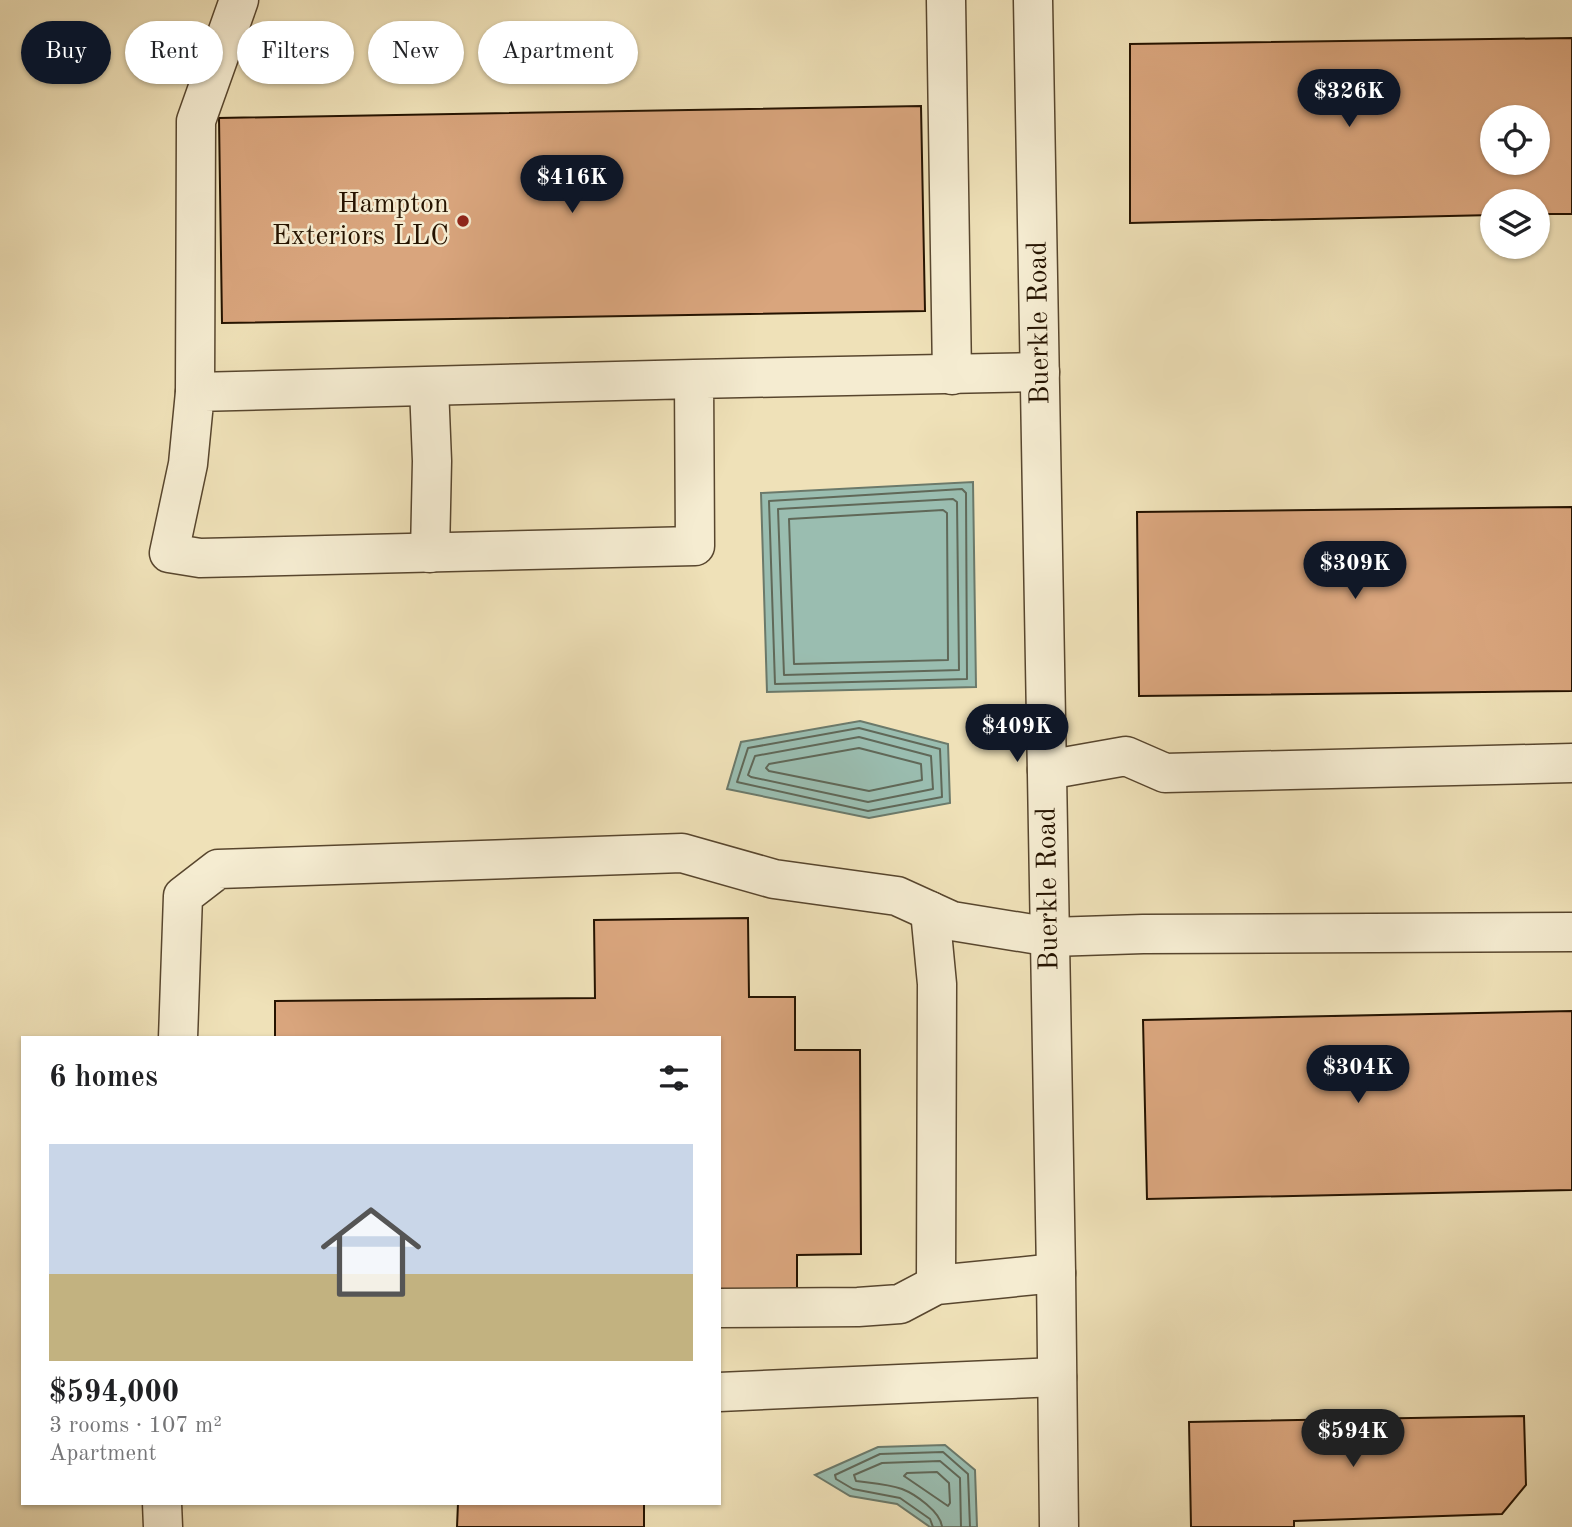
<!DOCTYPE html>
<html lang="en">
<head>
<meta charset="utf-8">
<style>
	:root { --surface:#fff; --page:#f6f6f6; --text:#202124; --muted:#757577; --accent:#111827 }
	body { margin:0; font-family:"Old Standard TT",serif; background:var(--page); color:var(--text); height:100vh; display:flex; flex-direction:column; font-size:26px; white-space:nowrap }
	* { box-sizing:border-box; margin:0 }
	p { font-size:23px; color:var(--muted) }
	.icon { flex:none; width:38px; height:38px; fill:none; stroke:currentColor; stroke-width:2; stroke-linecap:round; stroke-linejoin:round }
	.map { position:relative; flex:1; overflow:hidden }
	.panel { position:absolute; left:21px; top:1036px; width:700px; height:469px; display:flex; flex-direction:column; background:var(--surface); border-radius:0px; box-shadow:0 2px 5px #0004 }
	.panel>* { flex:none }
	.guide { position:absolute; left:21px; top:21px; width:700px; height:63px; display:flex; gap:14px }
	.fabs { position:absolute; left:1480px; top:105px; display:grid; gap:14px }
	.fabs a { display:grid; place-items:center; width:70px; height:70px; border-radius:50%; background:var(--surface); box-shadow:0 2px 5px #0004; font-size:35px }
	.price { position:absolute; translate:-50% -60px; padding:0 16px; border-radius:24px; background:var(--accent); color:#fff; font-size:23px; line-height:46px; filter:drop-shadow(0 2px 4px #0008) }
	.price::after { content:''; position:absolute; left:50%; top:42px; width:21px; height:16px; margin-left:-10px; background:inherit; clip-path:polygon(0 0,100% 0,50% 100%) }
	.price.on { background:#222; color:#fff }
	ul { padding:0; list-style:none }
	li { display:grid; align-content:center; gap:14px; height:371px; padding:0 28px }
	li span { display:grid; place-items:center; height:217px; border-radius:0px; color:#555 }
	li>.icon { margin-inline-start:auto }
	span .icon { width:126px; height:126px; fill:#fffc; stroke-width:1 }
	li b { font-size:30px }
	h2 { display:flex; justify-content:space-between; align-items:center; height:84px; padding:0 28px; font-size:30px }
	.tag { padding:0 24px; border-radius:32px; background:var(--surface); box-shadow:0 2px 5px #0004; font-size:24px; line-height:63px }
	.tag.on { background:var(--accent); color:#fff }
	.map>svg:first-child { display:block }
</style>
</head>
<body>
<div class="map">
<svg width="1572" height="1527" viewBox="0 0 1572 1527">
	<rect width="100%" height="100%" fill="#efe1b8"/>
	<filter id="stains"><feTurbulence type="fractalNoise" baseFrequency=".00286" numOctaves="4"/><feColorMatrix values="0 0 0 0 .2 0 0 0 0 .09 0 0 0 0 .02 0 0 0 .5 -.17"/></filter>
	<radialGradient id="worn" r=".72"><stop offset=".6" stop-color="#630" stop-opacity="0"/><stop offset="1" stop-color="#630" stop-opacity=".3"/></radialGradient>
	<g fill="#9abdb0" stroke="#6b796a" stroke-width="2">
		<path d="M973,482L976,687L767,692L761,493Z"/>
		<path d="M860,721L948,744L950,803L869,818L727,789L741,742Z"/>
		<path d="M945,1445L975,1470L977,1527H930L897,1504L850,1496L815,1475L878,1447Z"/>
	</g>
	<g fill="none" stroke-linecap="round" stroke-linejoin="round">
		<g stroke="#606858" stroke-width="2">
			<path d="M962,489L966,493L967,679L775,684L769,501Z"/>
			<path d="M953,499L957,502L959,670L784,675L778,509Z"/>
			<path d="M943,510L947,513L948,660L794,664L789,519Z"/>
			<path d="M859,728L940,749L942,797L868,811L737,782L748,748Z"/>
			<path d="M859,737L931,756L933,789L868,802L751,777L748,775L755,756Z"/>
			<path d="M859,748L921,764L922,780L869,791L769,771L766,768L769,764Z"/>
			<path d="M937,1472L949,1483L950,1503L948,1506L904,1476L907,1473Z"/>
			<path d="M933,1527L930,1519L900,1498L853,1489L836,1479L835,1475L880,1454L943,1452L968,1474L970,1527"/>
			<path d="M942,1527C941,1512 915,1494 902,1489C888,1484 871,1483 856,1481L854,1475L882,1463L940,1461L960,1478L961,1527"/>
		</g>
	</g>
	<g fill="#d9a57d" stroke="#251300" stroke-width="2" fill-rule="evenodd">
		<path d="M1572,38V214H1538V201H1493V215L1130,223V44ZM1493,117H1538V163H1493Z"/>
		<path d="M921,106L925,311L222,323L219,118Z"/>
		<path d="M1572,507V691L1139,696L1137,512Z"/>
		<path d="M748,918L749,997H795V1050H860L861,1254L797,1255V1290L719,1291V1038H275V1001L595,998L594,920Z"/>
		<path d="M1572,1011V1190L1147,1199L1143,1020Z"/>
		<path d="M1524,1416L1526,1485L1502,1514L1294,1521V1527H1191L1189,1422Z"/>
		<path d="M458,1503H644V1527H457Z"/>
	</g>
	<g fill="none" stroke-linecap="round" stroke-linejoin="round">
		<defs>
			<g id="minor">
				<path d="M946,0L952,375"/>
				<path d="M1033,0L1056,1273L1059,1527"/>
				<path d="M694,379L195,392L188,464L169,553L200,558L695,546L694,379L1040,372"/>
				<path d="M429,387L432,461L430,553"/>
				<path d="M195,392L196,121L239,0"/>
				<path d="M1047,770L1126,756L1165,773L1572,763"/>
				<path d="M930,911L937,984L936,1285"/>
				<path d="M178,1038L183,896L218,869L682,853L774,879L897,896L952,921L1051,937L1143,934L1572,932"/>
				<path d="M719,1308L858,1307L900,1304L936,1285L1056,1273"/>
				<path d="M719,1392L1057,1377"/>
				<path d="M162,1503L163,1527"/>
			</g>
		</defs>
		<use href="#minor" stroke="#58462e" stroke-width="41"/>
		<use href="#minor" stroke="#f5ecd1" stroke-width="38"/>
	</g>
	<circle fill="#8f2418" stroke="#f5ecd1" stroke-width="2.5" cx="463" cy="221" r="7"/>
	<g text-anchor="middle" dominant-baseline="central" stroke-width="5" stroke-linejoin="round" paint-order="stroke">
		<g font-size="28" fill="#251300" stroke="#f5ecd1" text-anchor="end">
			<text x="449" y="205">Hampton<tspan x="449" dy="32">Exteriors LLC</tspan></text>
		</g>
		<g font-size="28" fill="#251300" stroke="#f5ecd1">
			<text transform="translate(1040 323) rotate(-91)">Buerkle Road</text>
			<text transform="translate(1049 889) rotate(-91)">Buerkle Road</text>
		</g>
	</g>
	<rect width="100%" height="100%" filter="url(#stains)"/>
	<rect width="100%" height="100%" fill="url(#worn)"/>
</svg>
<div class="fabs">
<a><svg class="icon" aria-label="locate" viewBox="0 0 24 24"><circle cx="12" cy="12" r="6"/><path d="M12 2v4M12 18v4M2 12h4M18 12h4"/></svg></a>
<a><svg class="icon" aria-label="layers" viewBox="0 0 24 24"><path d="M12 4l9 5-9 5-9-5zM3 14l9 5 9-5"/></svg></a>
</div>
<b class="price" style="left:1349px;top:129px">$326K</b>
<b class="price" style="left:572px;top:215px">$416K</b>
<b class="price" style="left:1355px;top:601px">$309K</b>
<b class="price" style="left:1017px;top:764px">$409K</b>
<b class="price" style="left:1358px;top:1105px">$304K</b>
<b class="price on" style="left:1353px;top:1469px">$594K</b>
<div class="guide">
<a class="tag on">Buy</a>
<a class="tag">Rent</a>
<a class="tag">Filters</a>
<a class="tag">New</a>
<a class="tag">Apartment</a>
</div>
<section class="panel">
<h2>6 homes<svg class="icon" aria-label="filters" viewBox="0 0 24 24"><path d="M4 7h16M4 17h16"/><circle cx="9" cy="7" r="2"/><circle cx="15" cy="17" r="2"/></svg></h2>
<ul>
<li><span style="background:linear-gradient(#c9d6e8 60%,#c2b280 0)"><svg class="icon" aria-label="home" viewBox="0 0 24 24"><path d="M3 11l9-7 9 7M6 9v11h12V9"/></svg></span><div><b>$594,000</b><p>3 rooms · 107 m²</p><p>Apartment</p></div></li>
</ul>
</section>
</div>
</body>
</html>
